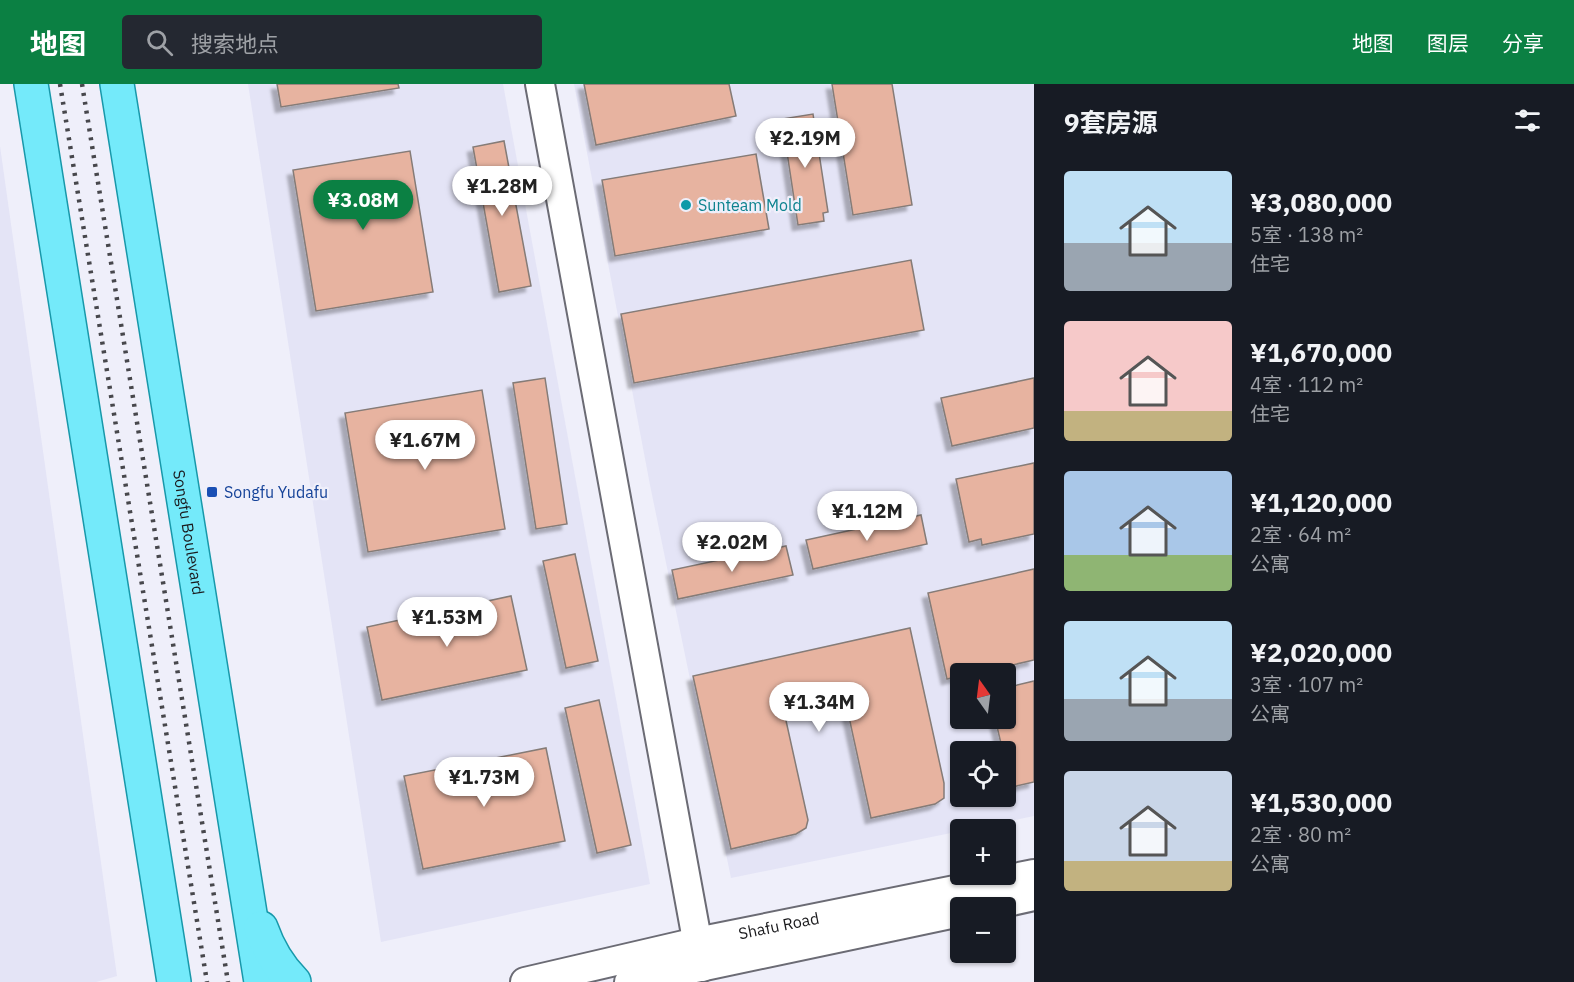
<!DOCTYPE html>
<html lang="zh">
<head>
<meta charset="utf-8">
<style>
	:root { --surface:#171b24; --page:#242831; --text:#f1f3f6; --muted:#9ea1a6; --accent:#0b8043 }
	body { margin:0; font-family:"IBM Plex Sans","Noto Sans SC",sans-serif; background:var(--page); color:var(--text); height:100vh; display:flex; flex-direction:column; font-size:22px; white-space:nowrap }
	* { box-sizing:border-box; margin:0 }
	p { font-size:20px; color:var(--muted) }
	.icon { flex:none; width:33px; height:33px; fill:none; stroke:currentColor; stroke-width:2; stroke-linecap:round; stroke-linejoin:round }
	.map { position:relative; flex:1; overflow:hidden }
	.details { display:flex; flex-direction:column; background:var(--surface); width:540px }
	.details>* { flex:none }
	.needle { width:39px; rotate:346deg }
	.fabs { position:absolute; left:950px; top:579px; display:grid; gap:12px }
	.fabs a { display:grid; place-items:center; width:66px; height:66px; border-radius:6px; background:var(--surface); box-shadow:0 2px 4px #0004; font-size:30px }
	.price { position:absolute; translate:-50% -51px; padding:0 14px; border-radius:21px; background:#fff; color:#222; font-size:20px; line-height:39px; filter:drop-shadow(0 2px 3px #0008) }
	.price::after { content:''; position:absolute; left:50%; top:36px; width:18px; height:14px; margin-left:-9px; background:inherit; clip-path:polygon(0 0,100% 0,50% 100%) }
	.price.selected { background:var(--accent); color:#fff }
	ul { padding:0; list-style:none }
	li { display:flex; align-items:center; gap:18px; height:150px; padding:0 30px }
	li span { display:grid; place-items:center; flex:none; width:168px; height:120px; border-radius:6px; color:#555 }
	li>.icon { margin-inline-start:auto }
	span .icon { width:72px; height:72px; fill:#fffc; stroke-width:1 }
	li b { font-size:26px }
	h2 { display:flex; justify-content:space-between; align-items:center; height:72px; padding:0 30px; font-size:26px }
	header { display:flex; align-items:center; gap:36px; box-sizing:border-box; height:84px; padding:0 30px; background:var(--accent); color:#fff }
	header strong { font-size:28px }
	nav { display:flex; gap:33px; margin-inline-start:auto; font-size:21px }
	.search { width:420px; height:54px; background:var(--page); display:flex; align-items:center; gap:15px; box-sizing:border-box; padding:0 21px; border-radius:6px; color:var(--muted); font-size:22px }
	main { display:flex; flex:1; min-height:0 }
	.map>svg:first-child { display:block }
</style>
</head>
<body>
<header>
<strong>地图</strong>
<div class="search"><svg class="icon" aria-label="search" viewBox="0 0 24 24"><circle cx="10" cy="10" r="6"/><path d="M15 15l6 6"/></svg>搜索地点</div>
<nav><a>地图</a><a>图层</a><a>分享</a></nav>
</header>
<main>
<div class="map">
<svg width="1034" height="898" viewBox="0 0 1034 898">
	<defs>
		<filter id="shadow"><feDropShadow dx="-5.5" dy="5.5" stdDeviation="1.5" flood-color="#0004"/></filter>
	</defs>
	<rect width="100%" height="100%" fill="#efeffa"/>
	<g fill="#e4e4f6" fill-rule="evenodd">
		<path d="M248,0H503L650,800L381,858Z"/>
		<path d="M574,0H1034V732L731,794L650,401ZM960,590H1005V634H960ZM960,668H1005V712H960Z"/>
		<path d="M0,62L117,892L96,898H0Z"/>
	</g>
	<g fill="#e7b3a0" stroke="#857b77" stroke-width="1.5" filter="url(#shadow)">
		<path d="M277,0H398L399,4L281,23Z"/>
		<path d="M584,0H729L736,32L596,61Z"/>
		<path d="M832,0H892L912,121L853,131Z"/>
		<path d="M813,30L828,128L823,129L824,137L798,141L782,35Z"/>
		<path d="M504,57L531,202L499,208L473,63Z"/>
		<path d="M410,67L433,208L316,227L293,86Z"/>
		<path d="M756,70L769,145L615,172L602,96Z"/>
		<path d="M911,176L924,246L634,299L621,230Z"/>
		<path d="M545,294L567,440L536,445L513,299Z"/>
		<path d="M1034,294V344L952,362L941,314Z"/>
		<path d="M482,306L505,445L368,468L345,329Z"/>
		<path d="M1034,379V450L982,461L981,455L969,458L956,395Z"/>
		<path d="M921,431L927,460L813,485L806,456Z"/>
		<path d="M786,462L793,491L678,515L672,486Z"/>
		<path d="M575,470L598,577L566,584L543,477Z"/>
		<path d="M1034,485V576L973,590H960V592L947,595L928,509Z"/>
		<path d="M511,512L527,586L382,616L367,543Z"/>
		<path d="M910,544L944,699V714L935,720L871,734L842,601L781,614L808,736L806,744L796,750L731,765L693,592Z"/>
		<path d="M1034,597V698L1012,703L1005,668H1003L995,634H1005V604Z"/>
		<path d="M599,616L631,761L597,769L565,624Z"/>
		<path d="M546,664L565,757L423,785L404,692Z"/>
	</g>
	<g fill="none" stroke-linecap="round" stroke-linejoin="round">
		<defs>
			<g id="minor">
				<path d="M540,0L702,883"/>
				<path d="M980,824L1034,812"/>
				<path id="s1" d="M525,898L697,858L1034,790"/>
				<path d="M629,898L960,828"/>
			</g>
			<g id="major">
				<path d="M31,0L174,898"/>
				<path id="s2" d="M117,0L261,898"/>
				<path d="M261,844C268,864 279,883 294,898"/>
			</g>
		</defs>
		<use href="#minor" stroke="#6b6b74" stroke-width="32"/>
		<use href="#major" stroke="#1898aa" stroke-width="36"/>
		<use href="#minor" stroke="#fff" stroke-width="28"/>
		<use href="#major" stroke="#74eafa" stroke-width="33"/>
		<g stroke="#47474c" stroke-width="4.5" stroke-dasharray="3 6" stroke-linecap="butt">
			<path d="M60,0L207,898"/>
			<path d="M82,0L228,898"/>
		</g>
	</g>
	<circle fill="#0f9aa8" stroke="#efeffa" stroke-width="2" cx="686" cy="121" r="6"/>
	<rect fill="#1a4fb4" stroke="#efeffa" stroke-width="2" x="206" y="402" width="12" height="12" rx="3"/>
	<g text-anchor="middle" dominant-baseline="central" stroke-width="4.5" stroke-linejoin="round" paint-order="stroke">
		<g font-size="16" fill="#0d838f" stroke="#efeffa" text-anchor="start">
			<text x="698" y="121">Sunteam Mold</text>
		</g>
		<g font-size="16" fill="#164399" stroke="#efeffa" text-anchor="start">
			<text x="224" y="408">Songfu Yudafu</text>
		</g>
		<g font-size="16" fill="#1a1a1d" stroke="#efeffa">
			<text stroke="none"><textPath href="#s2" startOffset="454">Songfu Boulevard</textPath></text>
			<text stroke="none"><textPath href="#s1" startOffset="260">Shafu Road</textPath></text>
		</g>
	</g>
</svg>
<div class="fabs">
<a><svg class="needle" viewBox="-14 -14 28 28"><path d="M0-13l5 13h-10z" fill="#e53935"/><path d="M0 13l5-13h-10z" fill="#9ea1a6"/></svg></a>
<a><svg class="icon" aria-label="locate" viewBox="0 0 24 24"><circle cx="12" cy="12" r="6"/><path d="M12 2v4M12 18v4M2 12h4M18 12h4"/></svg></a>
<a>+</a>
<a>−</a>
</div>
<b class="price" style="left:805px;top:85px">¥2.19M</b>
<b class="price" style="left:502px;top:133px">¥1.28M</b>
<b class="price selected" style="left:363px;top:147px">¥3.08M</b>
<b class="price" style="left:425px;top:387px">¥1.67M</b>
<b class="price" style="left:867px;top:458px">¥1.12M</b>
<b class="price" style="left:732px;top:489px">¥2.02M</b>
<b class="price" style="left:447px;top:564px">¥1.53M</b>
<b class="price" style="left:819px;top:649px">¥1.34M</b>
<b class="price" style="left:484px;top:724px">¥1.73M</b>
</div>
<section class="details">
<h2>9套房源<svg class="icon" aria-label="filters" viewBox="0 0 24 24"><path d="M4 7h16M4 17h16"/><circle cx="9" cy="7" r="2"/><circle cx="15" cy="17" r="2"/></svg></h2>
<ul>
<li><span style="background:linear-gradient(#bfe0f5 60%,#9aa5b1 0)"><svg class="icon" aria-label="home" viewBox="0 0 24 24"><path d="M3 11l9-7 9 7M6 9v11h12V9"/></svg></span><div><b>¥3,080,000</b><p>5室 · 138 m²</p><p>住宅</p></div></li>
<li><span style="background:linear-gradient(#f6c9c9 75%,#c2b280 0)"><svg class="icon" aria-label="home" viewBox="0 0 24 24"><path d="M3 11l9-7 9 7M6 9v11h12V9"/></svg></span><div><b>¥1,670,000</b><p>4室 · 112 m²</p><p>住宅</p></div></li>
<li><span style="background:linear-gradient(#a9c7e8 70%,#8fb573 0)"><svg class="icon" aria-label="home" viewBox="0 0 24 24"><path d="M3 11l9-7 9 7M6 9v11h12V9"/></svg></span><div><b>¥1,120,000</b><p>2室 · 64 m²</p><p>公寓</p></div></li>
<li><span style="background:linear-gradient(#bfe0f5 65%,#9aa5b1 0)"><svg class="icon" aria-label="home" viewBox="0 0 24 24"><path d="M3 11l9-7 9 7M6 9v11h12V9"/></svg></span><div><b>¥2,020,000</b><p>3室 · 107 m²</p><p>公寓</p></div></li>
<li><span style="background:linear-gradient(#c9d6e8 75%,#c2b280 0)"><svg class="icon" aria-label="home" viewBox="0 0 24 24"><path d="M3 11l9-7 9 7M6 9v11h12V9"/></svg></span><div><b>¥1,530,000</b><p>2室 · 80 m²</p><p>公寓</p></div></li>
</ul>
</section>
</main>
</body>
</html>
